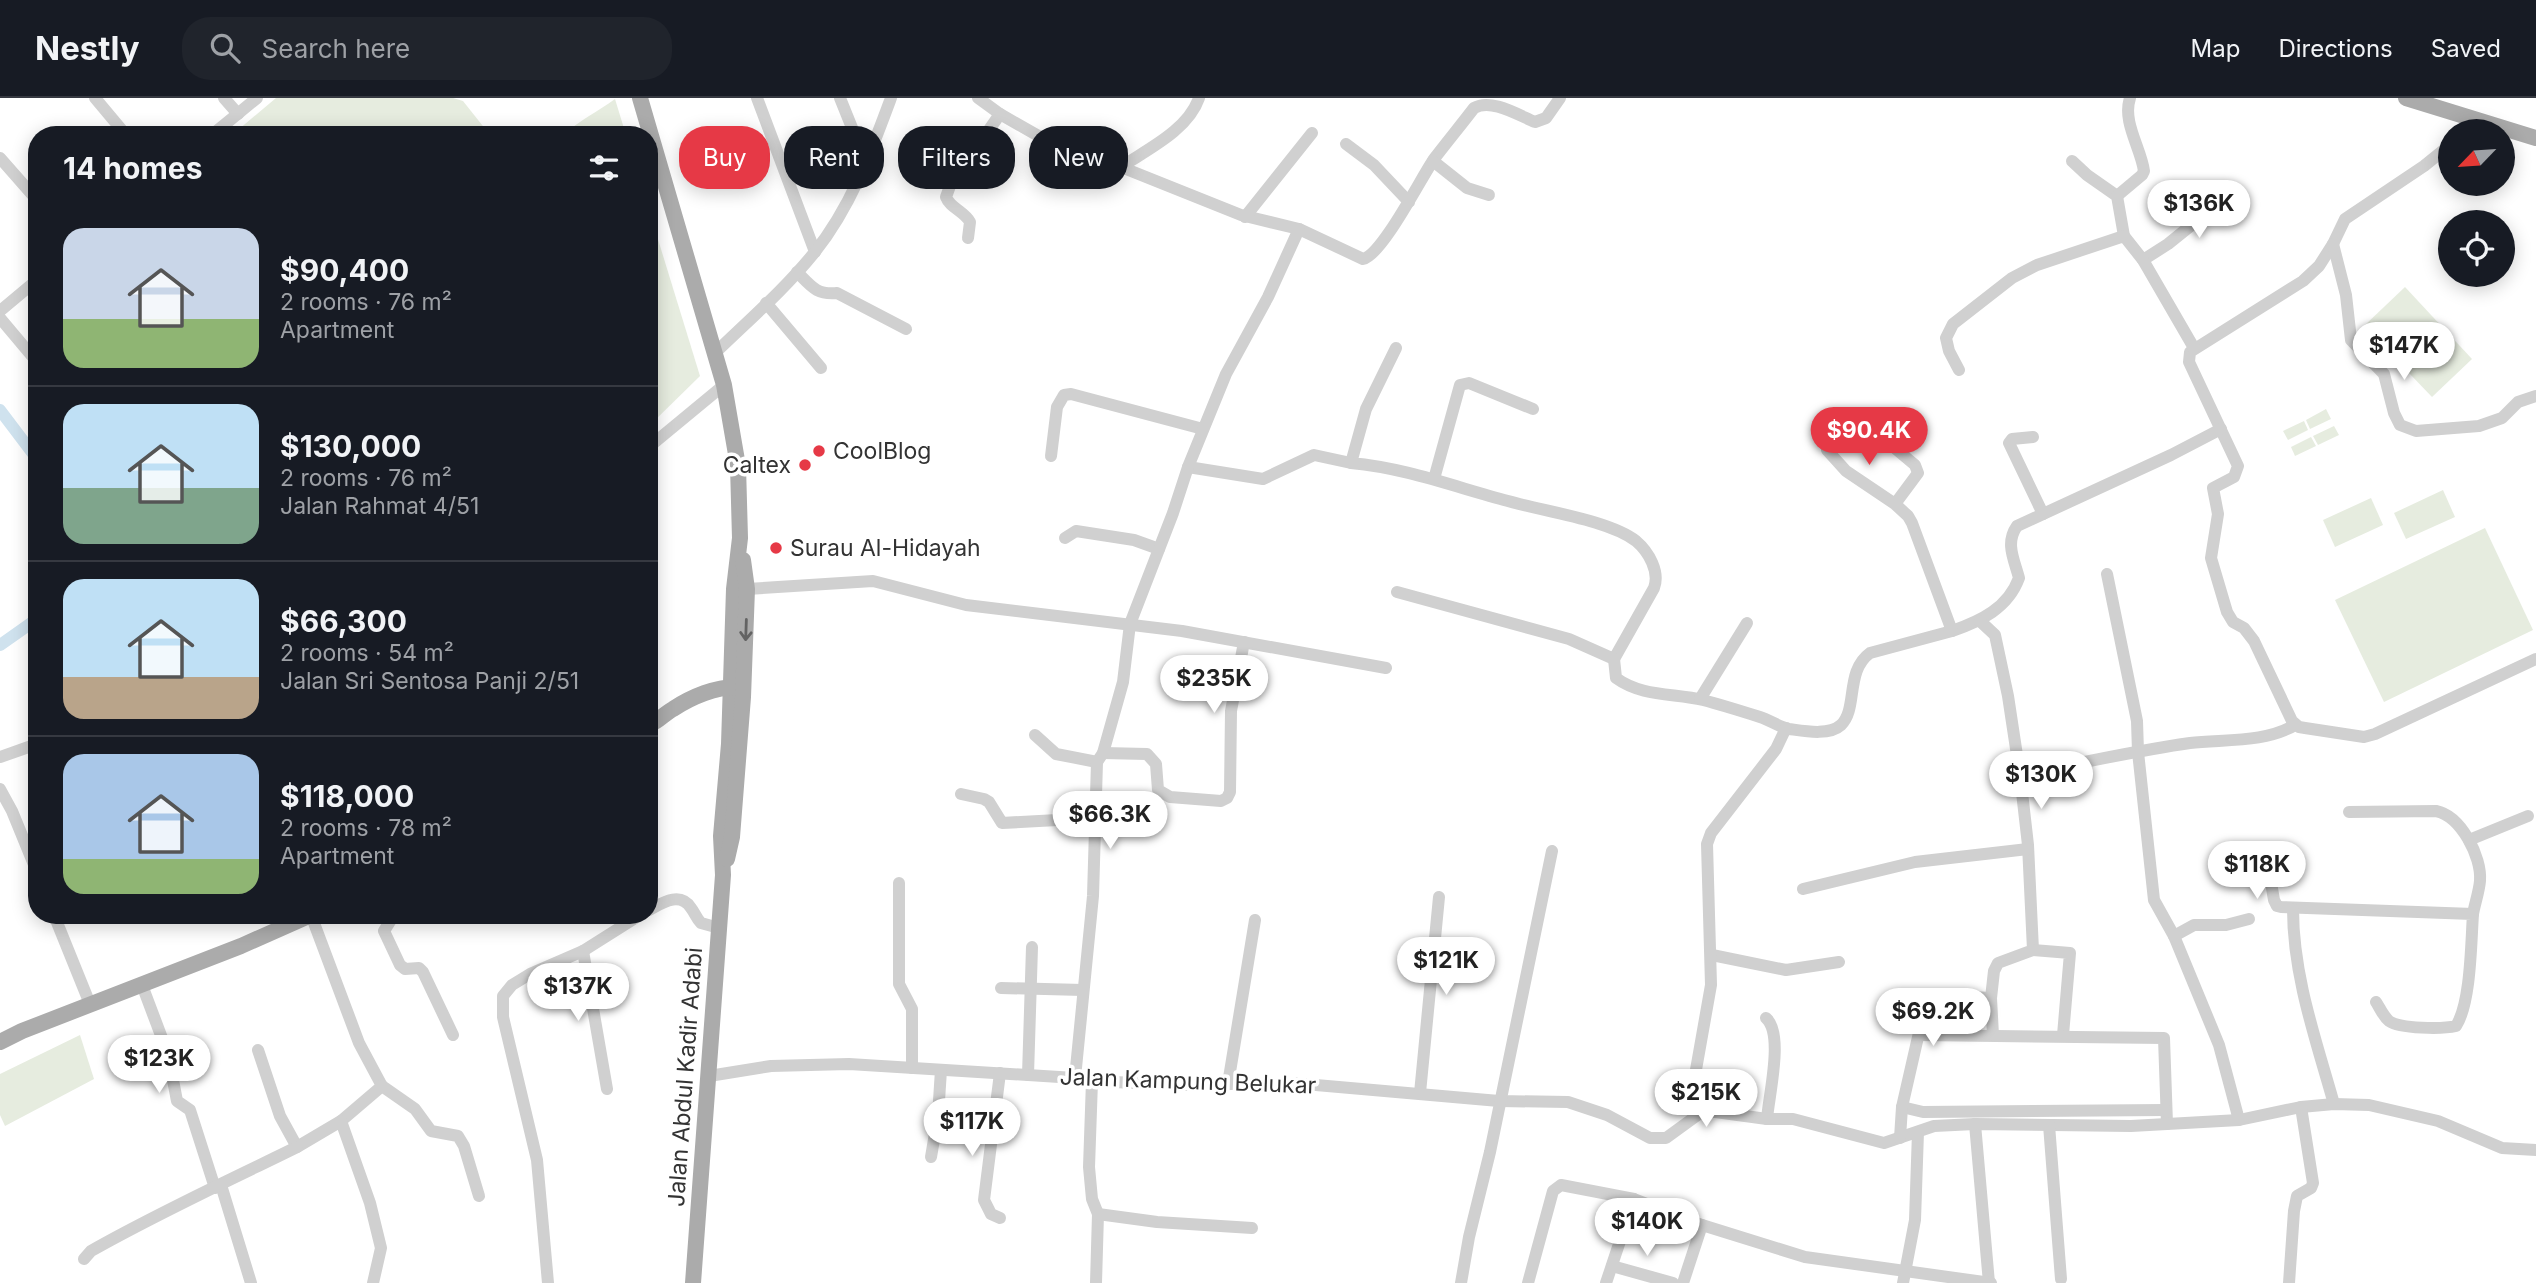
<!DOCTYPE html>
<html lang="en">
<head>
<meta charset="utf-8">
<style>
	:root { --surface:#171b24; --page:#20242c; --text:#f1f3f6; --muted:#9ea1a6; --line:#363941; --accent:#e63946 }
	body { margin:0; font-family:Inter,sans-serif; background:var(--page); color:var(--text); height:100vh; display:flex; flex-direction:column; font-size:26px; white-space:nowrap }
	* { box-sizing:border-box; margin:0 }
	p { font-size:23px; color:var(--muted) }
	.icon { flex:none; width:38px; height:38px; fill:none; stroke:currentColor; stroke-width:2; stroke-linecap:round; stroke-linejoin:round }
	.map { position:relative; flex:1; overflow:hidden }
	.panel { position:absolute; left:28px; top:28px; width:630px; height:798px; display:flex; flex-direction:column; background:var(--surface); border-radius:28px; box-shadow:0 4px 18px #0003 }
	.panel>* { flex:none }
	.hud { position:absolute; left:679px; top:28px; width:665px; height:63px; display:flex; gap:14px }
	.needle { width:46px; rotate:245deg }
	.controls { position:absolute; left:2438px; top:21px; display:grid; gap:14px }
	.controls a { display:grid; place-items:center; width:77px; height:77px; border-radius:50%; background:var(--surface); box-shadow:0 4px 18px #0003; font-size:35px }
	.price { position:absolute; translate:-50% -60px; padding:0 16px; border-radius:24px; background:#fff; color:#222; font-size:23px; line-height:46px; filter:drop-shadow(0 2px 4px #0008) }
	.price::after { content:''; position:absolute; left:50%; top:42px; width:21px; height:16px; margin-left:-10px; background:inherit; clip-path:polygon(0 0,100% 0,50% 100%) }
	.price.selected { background:var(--accent); color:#fff }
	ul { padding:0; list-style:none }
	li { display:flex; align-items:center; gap:21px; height:175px; padding:0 35px }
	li+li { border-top:2px solid var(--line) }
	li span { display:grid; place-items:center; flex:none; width:196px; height:140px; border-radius:21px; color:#555 }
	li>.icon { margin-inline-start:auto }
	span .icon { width:84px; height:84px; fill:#fffc; stroke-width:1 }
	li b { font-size:30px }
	h2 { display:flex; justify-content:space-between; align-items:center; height:84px; padding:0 35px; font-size:30px }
	.tag { padding:0 24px; border-radius:28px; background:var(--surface); box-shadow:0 4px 18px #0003; font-size:24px; line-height:63px }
	.tag.selected { background:var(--accent); color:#fff }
	header { display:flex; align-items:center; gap:42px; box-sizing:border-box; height:98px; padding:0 35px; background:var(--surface); border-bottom:2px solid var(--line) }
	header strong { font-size:33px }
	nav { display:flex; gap:38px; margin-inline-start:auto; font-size:24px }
	.search { width:490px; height:63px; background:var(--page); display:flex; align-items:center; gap:18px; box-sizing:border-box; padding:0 24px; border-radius:28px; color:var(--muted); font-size:26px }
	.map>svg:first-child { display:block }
</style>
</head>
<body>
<header>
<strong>Nestly</strong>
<div class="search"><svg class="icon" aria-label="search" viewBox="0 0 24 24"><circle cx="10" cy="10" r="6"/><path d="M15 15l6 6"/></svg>Search here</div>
<nav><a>Map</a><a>Directions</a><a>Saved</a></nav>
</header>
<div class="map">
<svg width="2536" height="1185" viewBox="0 0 2536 1185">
	<rect width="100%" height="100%" fill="#fff"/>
	<g fill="#e6ecdf">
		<path d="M276,0H453L463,3L490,37H232Z"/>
		<path d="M615,1L626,37H563C580,22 597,14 615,1Z"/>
		<path d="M649,112L700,278L649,328Z"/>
		<path d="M2405,189L2472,261L2432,299L2364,228Z"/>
		<path d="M2326,311L2331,321L2310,331L2306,322Z"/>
		<path d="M2304,323L2308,332L2288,342L2283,333Z"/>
		<path d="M2334,328L2339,337L2318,347L2313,338Z"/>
		<path d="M2311,339L2316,348L2295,358L2291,349Z"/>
		<path d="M2443,392L2455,419L2406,441L2394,415Z"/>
		<path d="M2371,400L2383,427L2335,449L2323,422Z"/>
		<path d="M2485,430L2533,532L2384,604L2335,502Z"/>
		<path d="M80,937L94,981L5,1028L0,1017V976Z"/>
	</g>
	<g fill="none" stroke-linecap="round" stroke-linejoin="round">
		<g stroke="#cfe2ee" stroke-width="12">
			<path d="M0,312L37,361"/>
			<path d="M0,547L37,521"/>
		</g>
		<g stroke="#d0d0d0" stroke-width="12">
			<path d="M95,0L126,37"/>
			<path d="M224,0L238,16"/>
			<path d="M757,0L815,154"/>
			<path d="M840,0L867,67"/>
			<path d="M978,0L1000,16L1056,48L1121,69L1241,117L1299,131L1363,161C1382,157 1421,80 1434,61C1447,44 1461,27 1474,10C1491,0 1518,17 1535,24L1546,20L1560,0"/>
			<path d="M2464,33L2475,21"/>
			<path d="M212,37L257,0"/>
			<path d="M1346,46L1374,67L1409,104"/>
			<path d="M2450,47L2424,68L2345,121L2333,146L2319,168L2303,183L2190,254L2189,264L2238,368L2234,379L2213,390L2218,416L2211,460L2227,514L2233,524L2244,530L2254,543L2292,623L2299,629L2305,630L2364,639L2375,636L2536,561"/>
			<path d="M0,60L37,102"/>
			<path d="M1433,63L1467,90L1489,97"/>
			<path d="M2072,63L2087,77L2117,98L2124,138"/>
			<path d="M1121,69C1148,51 1188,32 1199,0"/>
			<path d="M2117,98L2142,77L2144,73C2141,50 2122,24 2130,0"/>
			<path d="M1245,119L1312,35"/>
			<path d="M968,140L970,124C964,113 950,110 946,99L950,88L1000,16"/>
			<path d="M2333,146L2346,197L2351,242L2384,276L2394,315L2400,327L2416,333L2479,328L2502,320L2518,304L2536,298"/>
			<path d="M2143,162L2168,146L2235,92"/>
			<path d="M797,174C811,188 816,197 837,195L906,231"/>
			<path d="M766,205L821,270"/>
			<path d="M0,213L37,182"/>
			<path d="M0,220L37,264"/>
			<path d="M1396,250L1366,311L1351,365C1406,370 1455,389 1508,403C1542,413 1609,422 1636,443C1649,454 1660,474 1654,490L1614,561L1569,541L1397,494"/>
			<path d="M715,255C749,222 785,191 814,155C851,109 871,54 891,0"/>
			<path d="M1959,272L1949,253L1946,240L1953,226L2012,180L2037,167L2124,138L2143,162L2194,250"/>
			<path d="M2033,339L2012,341L2009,345L2043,416"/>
			<path d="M649,349L724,287"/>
			<path d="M1051,358L1057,309L1064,297L1071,296L1203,331"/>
			<path d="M1188,369L1263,381L1314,357L1351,365"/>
			<path d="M1434,381L1460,287L1469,285L1533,311"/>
			<path d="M1895,406L1918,375L1915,367L1859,320C1840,323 1826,332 1827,352L1846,373L1895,406L1908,418L1912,425L1952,533C1981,523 2008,510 2019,480C2014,461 2005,445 2017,428L2171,357L2221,331"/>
			<path d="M1065,440L1076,433L1134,442L1159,451"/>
			<path d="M2107,476L2137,623L2138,654L2154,802L2174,838L2219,947L2239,1022"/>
			<path d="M747,491L873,483L966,507L1182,533L1386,570"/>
			<path d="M1980,523L1995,537L2008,598L2020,677L2028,747L2033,852L1998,865L1994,873L1991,900"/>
			<path d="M1614,561L1616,580C1642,599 1674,595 1703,602C1722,607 1741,613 1760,619C1770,622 1779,629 1789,631C1804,633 1829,638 1841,627C1858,611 1845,573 1870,555L1952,533"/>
			<path d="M1700,601L1747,525"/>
			<path d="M1035,637L1056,656L1097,664"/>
			<path d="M1103,655L1147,656L1156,666L1158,692L1170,699L1221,703L1227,700L1230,694L1231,613L1244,544"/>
			<path d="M0,659L37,646"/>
			<path d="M2020,677C2077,666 2133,653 2190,645C2224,641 2265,645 2295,627"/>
			<path d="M0,691L12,713L37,774"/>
			<path d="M961,696L984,701L989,704L1002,725L1094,720"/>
			<path d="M2349,714L2436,713C2461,718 2482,759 2480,783C2479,794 2475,805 2473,816"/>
			<path d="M2469,742L2528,718"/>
			<path d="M2266,755L2274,802L2277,808L2281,809L2473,816C2471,844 2471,905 2456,928C2443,931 2400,931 2389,923C2383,918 2380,910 2376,904"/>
			<path d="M899,785V886L912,911V970"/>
			<path d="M1803,791L1915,764L2028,751"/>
			<path d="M2293,811C2293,878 2316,942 2334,1006"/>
			<path d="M649,812C662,805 680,793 691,810C695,815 696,820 701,825L719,830"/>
			<path d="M54,817L90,906"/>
			<path d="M311,817L359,945L382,988L341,1023"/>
			<path d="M394,817L384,833L400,867L405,871L419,870L423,874L453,937"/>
			<path d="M2174,838L2194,827H2226L2249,821"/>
			<path d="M2033,852L2070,855L2063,937"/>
			<path d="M583,853L607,991"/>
			<path d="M1712,857L1786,872L1839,864"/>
			<path d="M142,887L168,956L177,1003L190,1012L215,1090"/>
			<path d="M1001,890L1083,892"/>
			<path d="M1766,920C1784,936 1769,996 1767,1021"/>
			<path d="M1919,937L2164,940L2167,1026"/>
			<path d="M258,952L280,1018L297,1049L341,1023L370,1105L381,1150L373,1185"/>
			<path d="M1000,975L984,1102L991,1116L1000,1120"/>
			<path d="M1028,977L1032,849"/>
			<path d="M709,978L771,968L849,966L1075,980L1092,983L1179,987L1293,985L1499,1003L1568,1004L1607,1017L1650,1040H1666L1699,1016L1708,1013L1767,1021H1793L1884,1045L1934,1028L1975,1026L2131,1028L2239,1022L2301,1009L2334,1006L2369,1007L2438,1023L2502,1050L2536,1052"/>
			<path d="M1075,980L1093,798L1097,664L1103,655L1123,584L1130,526L1173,415L1188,369L1226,276L1268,199L1299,131"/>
			<path d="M1092,983L1089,1069L1092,1101L1098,1116L1096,1185"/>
			<path d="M1228,986L1255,822"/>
			<path d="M382,988L415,1011L431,1033L458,1038L464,1048L479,1098"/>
			<path d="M1420,995L1439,799"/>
			<path d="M1902,1009L1923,1014L2166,1012"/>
			<path d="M1699,1016L1694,983L1711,887L1707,746L1711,735L1776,651L1786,630"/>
			<path d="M1975,1026L1989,1185"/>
			<path d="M2049,1027L2061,1181"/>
			<path d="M1900,1040L1902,1009L1926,904L1935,897L1991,900L1993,937"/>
			<path d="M931,1059L938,1018L941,972"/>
			<path d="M221,1087L251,1185"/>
			<path d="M1098,1116L1157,1124L1252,1130"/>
			<path d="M84,1161L91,1153C158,1115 228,1083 297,1049"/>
			<path d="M1612,1168L1673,1185"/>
			<path d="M548,1185L537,1062L503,919V898L512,887L530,876L583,853L640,817"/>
			<path d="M1461,1185L1469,1139L1490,1054L1552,753"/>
			<path d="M1528,1185L1553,1093L1561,1087L1634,1101L1702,1127L1805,1159L1991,1185"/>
			<path d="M1606,1185L1634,1101"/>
			<path d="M1683,1185L1702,1127"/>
			<path d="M1903,1185L1915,1122L1918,1034"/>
			<path d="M2289,1185L2294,1113L2297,1098L2311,1090L2313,1085L2301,1009"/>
		</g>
		<g stroke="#ababab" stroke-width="16">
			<path d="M640,0L724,287L738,368L740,440L734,491L729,646L721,738L723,777L693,1185"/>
			<path d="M2406,0L2536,40"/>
			<path d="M649,627C659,623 664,616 673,611C691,599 717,588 738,589"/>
			<path d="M727,761L732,739L743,599L747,491L743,462"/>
			<path d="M0,944L22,933L241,848L311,817"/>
		</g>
	</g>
	<defs><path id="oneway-shaft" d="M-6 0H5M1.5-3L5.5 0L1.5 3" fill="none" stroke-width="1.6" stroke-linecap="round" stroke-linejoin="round" transform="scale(1.75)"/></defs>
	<use stroke="#636363" href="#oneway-shaft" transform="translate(746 532) rotate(92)"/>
	<g fill="#e63946" stroke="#fff" stroke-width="2.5">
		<circle cx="819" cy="353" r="7"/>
		<circle cx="805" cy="367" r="7"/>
		<circle cx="776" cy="450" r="7"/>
	</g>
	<g text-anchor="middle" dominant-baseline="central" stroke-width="7" stroke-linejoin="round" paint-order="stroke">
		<g font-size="23" fill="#333" stroke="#fff" text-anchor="start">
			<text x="833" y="353">CoolBlog</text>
			<text x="791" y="367" text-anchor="end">Caltex</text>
			<text x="790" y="450">Surau Al-Hidayah</text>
		</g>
		<g font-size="23" fill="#333" stroke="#fff">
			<text transform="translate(685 979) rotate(-86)">Jalan Abdul Kadir Adabi</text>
			<text transform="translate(1188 983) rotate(2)">Jalan Kampung Belukar</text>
		</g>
	</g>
</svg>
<div class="controls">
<a><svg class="needle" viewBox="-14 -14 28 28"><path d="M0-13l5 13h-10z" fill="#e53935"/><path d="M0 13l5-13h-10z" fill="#9ea1a6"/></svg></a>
<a><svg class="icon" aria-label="locate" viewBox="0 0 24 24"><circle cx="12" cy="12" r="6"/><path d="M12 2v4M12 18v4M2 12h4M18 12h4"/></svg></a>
</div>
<b class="price" style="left:2199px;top:142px">$136K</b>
<b class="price" style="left:2404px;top:284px">$147K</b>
<b class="price selected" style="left:1869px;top:369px">$90.4K</b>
<b class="price" style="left:1214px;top:617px">$235K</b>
<b class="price" style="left:2041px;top:713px">$130K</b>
<b class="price" style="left:1110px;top:753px">$66.3K</b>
<b class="price" style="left:2257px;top:803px">$118K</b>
<b class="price" style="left:1446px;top:899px">$121K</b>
<b class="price" style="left:578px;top:925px">$137K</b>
<b class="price" style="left:1933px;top:950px">$69.2K</b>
<b class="price" style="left:159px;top:997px">$123K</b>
<b class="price" style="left:1706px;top:1031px">$215K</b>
<b class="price" style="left:972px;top:1060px">$117K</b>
<b class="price" style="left:1647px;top:1160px">$140K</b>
<div class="hud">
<a class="tag selected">Buy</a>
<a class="tag">Rent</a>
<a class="tag">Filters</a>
<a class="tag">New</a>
</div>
<section class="panel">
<h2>14 homes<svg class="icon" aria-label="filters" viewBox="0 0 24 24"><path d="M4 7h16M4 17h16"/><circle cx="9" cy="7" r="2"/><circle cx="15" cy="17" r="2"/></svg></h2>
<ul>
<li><span style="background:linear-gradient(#c9d6e8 65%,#8fb573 0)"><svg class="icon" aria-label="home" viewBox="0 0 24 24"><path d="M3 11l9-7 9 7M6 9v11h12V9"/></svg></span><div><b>$90,400</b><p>2 rooms · 76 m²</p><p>Apartment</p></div></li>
<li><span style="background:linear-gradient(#bfe0f5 60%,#7fa58c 0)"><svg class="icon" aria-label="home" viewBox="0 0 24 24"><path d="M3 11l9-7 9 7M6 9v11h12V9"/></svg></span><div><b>$130,000</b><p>2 rooms · 76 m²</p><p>Jalan Rahmat 4/51</p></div></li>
<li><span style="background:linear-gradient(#bfe0f5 70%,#b9a48a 0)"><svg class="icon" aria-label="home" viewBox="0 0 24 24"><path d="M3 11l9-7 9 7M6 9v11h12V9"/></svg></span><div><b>$66,300</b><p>2 rooms · 54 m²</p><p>Jalan Sri Sentosa Panji 2/51</p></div></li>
<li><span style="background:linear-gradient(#a9c7e8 75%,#8fb573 0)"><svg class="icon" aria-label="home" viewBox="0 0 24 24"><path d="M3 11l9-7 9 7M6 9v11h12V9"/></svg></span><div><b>$118,000</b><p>2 rooms · 78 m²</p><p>Apartment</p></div></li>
</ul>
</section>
</div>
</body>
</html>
